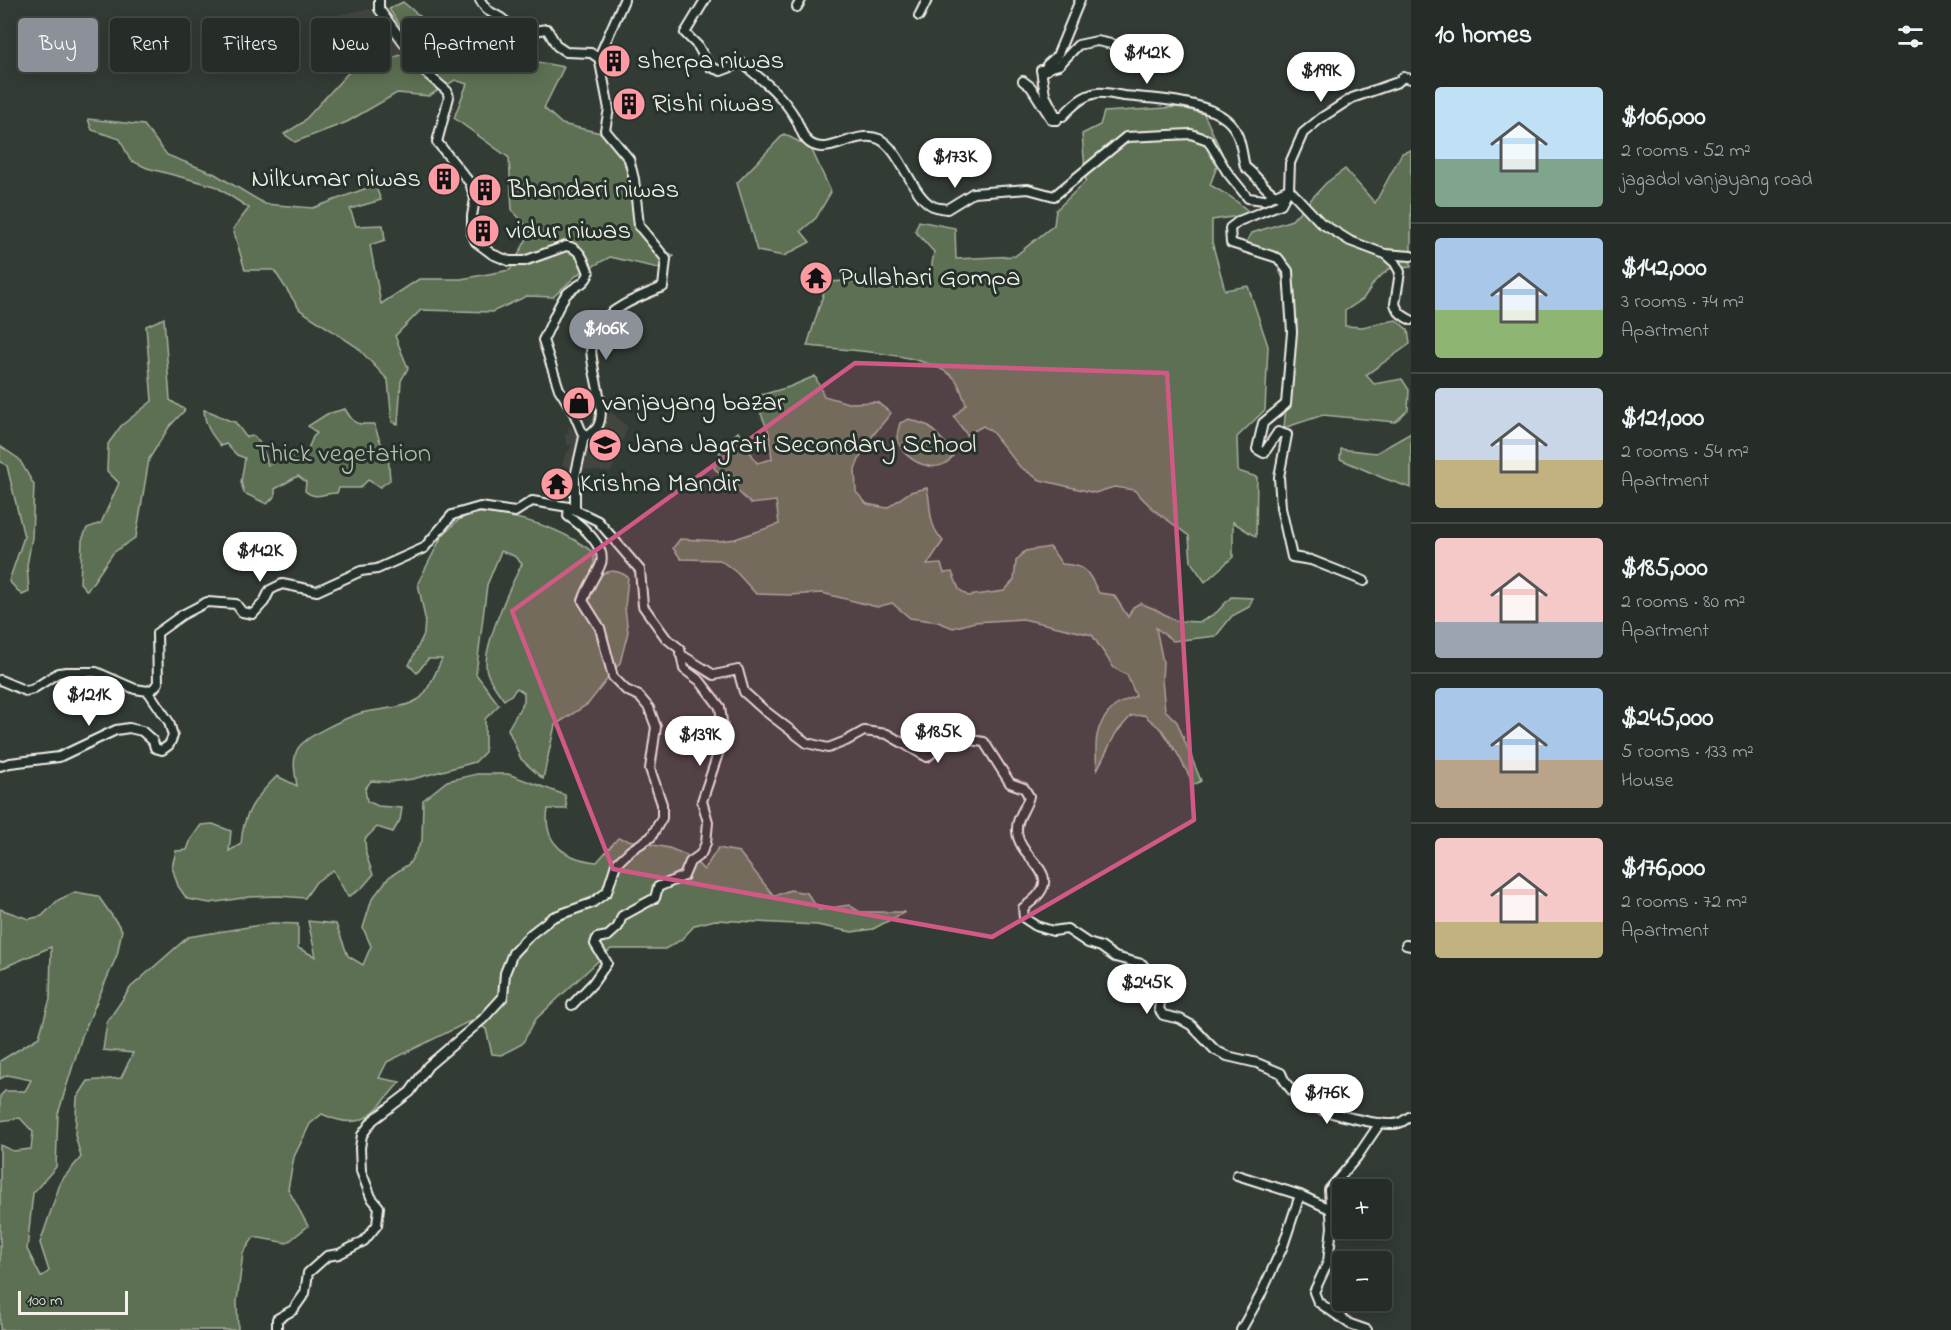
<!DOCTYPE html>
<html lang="en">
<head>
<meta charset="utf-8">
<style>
	:root { --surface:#262c28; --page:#2e3430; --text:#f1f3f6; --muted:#a4a7a8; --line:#424845; --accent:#8c9099 }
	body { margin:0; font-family:"Indie Flower",sans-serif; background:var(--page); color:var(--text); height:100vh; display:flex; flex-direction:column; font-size:22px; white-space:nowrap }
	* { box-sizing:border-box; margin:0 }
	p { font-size:20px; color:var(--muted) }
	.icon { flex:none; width:33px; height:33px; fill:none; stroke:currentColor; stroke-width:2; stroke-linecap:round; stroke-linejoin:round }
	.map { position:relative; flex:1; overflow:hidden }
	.sheet { display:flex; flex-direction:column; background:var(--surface); width:540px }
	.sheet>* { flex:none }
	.top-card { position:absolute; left:18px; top:18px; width:570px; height:54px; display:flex; gap:12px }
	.tools { position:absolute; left:1332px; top:1179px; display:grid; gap:12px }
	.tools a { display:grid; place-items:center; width:60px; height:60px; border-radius:6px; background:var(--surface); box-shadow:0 3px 15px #0003,0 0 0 2px var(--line); font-size:30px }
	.scale { position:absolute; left:18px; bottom:15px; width:110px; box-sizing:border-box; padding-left:6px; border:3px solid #f4f1e8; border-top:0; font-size:16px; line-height:21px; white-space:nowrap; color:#f4f1e8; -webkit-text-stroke:4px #26332d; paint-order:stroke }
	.price { position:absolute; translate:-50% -51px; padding:0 14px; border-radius:21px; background:#fff; color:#222; font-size:20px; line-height:39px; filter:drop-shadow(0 2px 3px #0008) }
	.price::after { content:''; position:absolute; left:50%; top:36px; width:18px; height:14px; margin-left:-9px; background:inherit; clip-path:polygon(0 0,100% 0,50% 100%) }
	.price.current { background:var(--accent); color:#fff }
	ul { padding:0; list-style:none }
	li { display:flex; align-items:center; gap:18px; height:150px; padding:0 24px }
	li+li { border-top:2px solid var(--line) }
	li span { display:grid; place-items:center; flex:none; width:168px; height:120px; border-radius:6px; color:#555 }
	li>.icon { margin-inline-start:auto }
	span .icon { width:72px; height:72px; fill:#fffc; stroke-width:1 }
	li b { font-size:26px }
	h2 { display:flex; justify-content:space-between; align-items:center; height:72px; padding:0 24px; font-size:26px }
	.chip { padding:0 21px; border-radius:6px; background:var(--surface); box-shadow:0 3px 15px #0003,0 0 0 2px var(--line); font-size:21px; line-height:54px }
	.chip.current { background:var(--accent); color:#fff }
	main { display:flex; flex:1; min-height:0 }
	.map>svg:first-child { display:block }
</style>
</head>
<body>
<main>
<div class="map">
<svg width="1411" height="1330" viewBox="0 0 1411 1330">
	<rect width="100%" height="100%" fill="#333b35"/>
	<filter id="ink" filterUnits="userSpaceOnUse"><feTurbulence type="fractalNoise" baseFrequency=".0167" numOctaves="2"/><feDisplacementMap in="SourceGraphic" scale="12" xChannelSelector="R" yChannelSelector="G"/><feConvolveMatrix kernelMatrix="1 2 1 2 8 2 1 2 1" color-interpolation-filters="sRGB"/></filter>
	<g filter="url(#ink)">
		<g fill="#43453f">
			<path d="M379,9L406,49L398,55L377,58L341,69L327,42L317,35L316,24L333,16L361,10Z"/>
			<path d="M611,412L628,427L611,472L580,469L586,448L591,441L604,431L605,421Z"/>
			<path d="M567,426L579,432V447L573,469L562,465L565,455L572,446L567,445L564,434L569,433Z"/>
		</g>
		<g fill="#5d7053" stroke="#a8b09e" stroke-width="1.5">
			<path d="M403,2L432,26L490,39L506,56L564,67L544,108L562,124L618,137L631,154L640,191L634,230L674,256L658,268L610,257L578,274L553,297L527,296L492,312L421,310L395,336L408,368L401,381L398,424L392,422L388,380L357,347L300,310L274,270H245L233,229L249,208L215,186L147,168L130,160L120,139L92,130L88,119L144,125L167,155L215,174L265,204L313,208L375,185L381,200L350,209L356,226L383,225L385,240L370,245L381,304L419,279H461L510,270L531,231L512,210L509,158L454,118L467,84L455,80L429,96L397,93L347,122L295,142L284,134L302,123L349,72L416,50L389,9Z"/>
			<path d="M1181,107L1204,114L1222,153L1210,185L1231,197L1252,214L1212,220V242L1225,290L1248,286L1268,346L1265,410L1237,437L1238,471L1257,477L1256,537L1233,522V557L1205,582L1191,562L1189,536L1154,510L1134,490L1114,487L1095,493L1040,480L1020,467L992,432L983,426L967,435L954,417L966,404C963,397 960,385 955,379C929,352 844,350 807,346L827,282L846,281L893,288L916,283L931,270L934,252L915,231L919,221L955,228L956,259L1015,256L1054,225L1056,210L1086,181L1082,134L1100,125L1104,112Z"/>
			<path d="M784,134L811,148L831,192L816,218L801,231L810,242L784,256L757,251L737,183Z"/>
			<path d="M1411,150V267L1389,269L1375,281L1363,299L1345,311V326L1362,327L1396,320L1408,330L1410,344L1366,375L1374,384L1402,379L1409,390L1408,410L1395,422L1323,415L1284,428L1292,343L1287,289L1275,259L1244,245L1252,233L1292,220L1326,183L1345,169L1375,203L1402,153Z"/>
			<path d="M164,318L170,400L185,410L169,427L149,459L136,537L113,553L87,591L80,583L82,540L87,528L101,523L119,483L107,471L108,444L121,426L152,401L146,326Z"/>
			<path d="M815,376L824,396L848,403L877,402L891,413L866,444L855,469L856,492L867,504L887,508L910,492L927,488C932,509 927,523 943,541L927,565L941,564L944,573L952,572L959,589L968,596L1004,591L1014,580L1016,561L1025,551L1050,547L1062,564C1089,566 1087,571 1099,593L1114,595L1128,617L1133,607L1140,603L1157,610L1176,621L1201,622L1217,612L1231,597L1253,598L1249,607L1232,616L1216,636L1173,641L1156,628L1163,662L1162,680L1165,710L1177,722L1201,781L1194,785L1177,753L1162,730L1144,715L1131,716L1116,733L1097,770C1095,745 1093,726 1114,707C1120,702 1129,699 1136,696L1127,675L1114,668L1092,635L1023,619L975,622L953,628L938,622L910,618L892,603L877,607L822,593L789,595L756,594L737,573L720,560L681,559L673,548L680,539L719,541L735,539L779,524L776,501L751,504L714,468L722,447L738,432L757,463L772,459L769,433L754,397L789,387Z"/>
			<path d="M345,409C355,426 356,424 374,424L380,441L388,454L390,480L380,487L368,480L360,488H339L337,493C324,492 317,501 305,491L306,482L298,476L275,489V496L267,504L244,493L241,482L245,458L237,455L226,444L221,446C211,434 205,426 204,410C216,412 223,420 235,422L246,437L254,436C262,444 266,454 268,465L276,461L281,454L307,451L313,437L317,433L308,426L327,414Z"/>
			<path d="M909,419L929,426L946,444L953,456C951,458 949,461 946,463C929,474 899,457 897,437C897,433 899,427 900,423Z"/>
			<path d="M1411,433V488L1383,478L1340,459L1341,449L1376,453Z"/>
			<path d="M0,446L19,459L34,485L32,538L27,565L29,592L22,595L9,581L24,537L7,466L0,461Z"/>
			<path d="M473,512C516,515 560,526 594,553V568L588,579L592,580C605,571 614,567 628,577L625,608L628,632L620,663L588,704L555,725L543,779L521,759L508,729L524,701V693L517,688L511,695L504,700C498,692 490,682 487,672C480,652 511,584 522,564L514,556L501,551L487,585L476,674L499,705L485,719V752L475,762L413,779L389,782L371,781L365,789L367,801L378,806L402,808L400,820L393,832L377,827L365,839L366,854L373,875L361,889L348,897L333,870L316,882L305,898L279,896L249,897L210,903L187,899L178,886L172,867L176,851L187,850L191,839L201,825L213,824L231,831L229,851L241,844C243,813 255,798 277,776L297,786C295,774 292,761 297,750C304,736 346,718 361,713C380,708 401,710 419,699C428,693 437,669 442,659H428L417,673L409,665L424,634L425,618L418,583L442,536L457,521Z"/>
			<path d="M477,774H508L565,795L567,809H548C542,843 565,859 597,862L618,838L669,848L691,857L704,870L718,848L739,852L774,896L790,890L807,893L819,910L849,905L860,912H905L873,929L852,932L817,925L715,920L695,925L681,940L665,949H611L536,1019L522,1044L501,1055L492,1054L486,1029L472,1020L387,1062L379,1078L400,1082C373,1112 365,1134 322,1114L310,1124L294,1157L288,1189L308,1226L287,1243L254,1237L243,1253L237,1302L238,1330H0V1145L13,1151L31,1149L33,1132L20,1118L0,1121V1096L5,1091H25L31,1080L7,1075L0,1079V1061L39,1037L50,999L51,947L0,969V909L29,919L42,916L58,900L75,892L98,896L122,930L117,955L82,1036L58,1114L56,1167L33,1193L27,1249L41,1277L49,1271L40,1243L61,1181L81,1157L75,1135L77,1098L88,1081L121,1078L133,1053L103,1050L107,1022L131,987L188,937L272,923L298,924V948L316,957L308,921L336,924L348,956L363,965L371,946L363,928L372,899L389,877L409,864L422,841L423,800L447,781Z"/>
		</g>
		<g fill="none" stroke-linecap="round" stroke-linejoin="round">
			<defs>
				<g id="minor">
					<path d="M379,0V9L410,51L418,66L447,91L449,97L437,142L470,183L475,199L472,216V233L476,242L492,254L509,261H524L566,246C581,248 584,261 589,273C585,286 572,286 565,296C556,309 551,326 543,340L559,389L573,411L584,437L575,477V508"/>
					<path d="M480,0L487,10L501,18L520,33L547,29L557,46L566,52L591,53L600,59"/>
					<path d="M705,0L685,33L698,46L710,67L721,71L742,63C761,79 779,92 793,114C801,125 801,142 816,146C833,152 858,130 879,139C901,149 912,197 933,206C937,208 942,208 947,209L973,193L1028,189L1054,196L1126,137L1191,134L1208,140L1227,172L1248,198L1264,200L1289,189"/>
					<path d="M797,7L801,0"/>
					<path d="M919,16L927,0"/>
					<path d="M1121,46L1097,41L1078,45L1059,65L1041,70L1045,95L1056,116H1063C1072,106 1083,95 1097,93C1105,92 1116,95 1124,96C1154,99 1203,100 1227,120C1241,132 1241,150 1245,167C1258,176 1263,189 1277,196"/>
					<path d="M1047,70V65L1057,56L1080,0"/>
					<path d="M1023,81L1031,87L1052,120H1057L1056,116"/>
					<path d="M1289,189L1321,223L1350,241L1385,254L1411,256"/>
					<path d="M1385,254L1395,263L1400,272L1395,304C1398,313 1403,316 1411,320"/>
					<path d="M584,437C590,434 595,432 598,426C610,403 580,353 596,329C609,308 641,296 663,287L666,259L639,226L634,179L629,159L605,130L609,109L599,57L624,0"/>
					<path d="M1364,581L1311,560L1292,557L1281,508L1279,477L1287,435L1278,432L1264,453L1257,449L1263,423L1286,404L1292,332L1288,271L1278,258L1231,243L1230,228L1239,221L1281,204L1289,189L1290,163L1303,133L1321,118L1352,98L1398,82L1403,77L1411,79"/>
					<path d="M680,654L714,675L738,670L744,692L764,710L807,743L828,748L846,741L864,731L887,734L927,757C946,740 959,737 984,742L1010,783L1024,788L1029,796C1026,809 1016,817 1017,831C1019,863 1073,874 1023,908L1024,918L1036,926L1053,931L1067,929L1088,943L1101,947L1115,957L1142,964C1153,977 1163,991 1159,1009L1163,1015L1180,1019L1191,1025L1215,1050L1227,1056L1257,1063L1281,1073C1285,1085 1297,1097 1308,1104C1322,1112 1385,1128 1399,1123C1403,1122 1407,1118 1411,1116"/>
					<path d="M0,680L26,691L33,689L58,673L67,672H96L135,689L148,691L154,688L158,683L157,633L182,615L207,602L236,604L242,612L253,614L264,602L270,590L282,584L317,591L361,571L377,569L424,548L452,515L480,507L515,512L532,501L569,507L598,521L640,570L643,606L666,638L680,649L684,669L700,681L720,707L723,729L722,742L702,801L708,822L706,843L701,854L690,862L684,876L658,887L655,898L622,916L618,927L608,936L597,938L595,944L607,963L593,983L572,1005"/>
					<path d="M0,766L10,763L59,757L116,730L129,728L142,731L153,741L155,748L162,750L169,745L173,736L169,722L148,691"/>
					<path d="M1406,945L1411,946"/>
					<path d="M1237,1175L1300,1195L1330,1209"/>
					<path d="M277,1330V1319L293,1310L305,1293L308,1273L327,1256L339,1254L364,1241L377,1225L379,1207L371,1197L361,1171L360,1148L362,1135L373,1120L410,1092L428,1066L483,1019L503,997L505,973L513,953L531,934L553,917L592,903L607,892L616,864L631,850L651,837L662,818V804L650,769L656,727L649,708L639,696L626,690L613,677L600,628L583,601C588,586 594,579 600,566C609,548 581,525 568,516L569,507"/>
					<path d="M1241,1330L1260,1296L1283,1246L1300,1195"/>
					<path d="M1367,1330L1350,1324L1318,1302L1314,1292L1328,1262L1332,1227L1329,1190L1357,1157L1380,1123"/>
				</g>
			</defs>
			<use href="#minor" stroke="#f4f1e8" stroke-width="12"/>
			<use href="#minor" stroke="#26332d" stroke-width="8"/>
		</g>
	</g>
	<path fill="#d15985" fill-opacity="0.2" stroke="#d15985" stroke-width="4.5" stroke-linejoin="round" d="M855,363L1167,373L1194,820L992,937L613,869L512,611Z"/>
	<defs>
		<symbol id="building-disc" viewBox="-11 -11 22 22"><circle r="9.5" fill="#ff9aa2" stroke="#26332d"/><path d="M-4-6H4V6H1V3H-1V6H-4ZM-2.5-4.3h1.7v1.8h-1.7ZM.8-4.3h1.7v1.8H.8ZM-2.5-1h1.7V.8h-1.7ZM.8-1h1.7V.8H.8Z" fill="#111"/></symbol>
		<symbol id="temple-disc" viewBox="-11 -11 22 22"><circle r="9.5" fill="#ff9aa2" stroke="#26332d"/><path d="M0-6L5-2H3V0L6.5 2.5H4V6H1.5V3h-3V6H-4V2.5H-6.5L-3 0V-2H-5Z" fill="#111"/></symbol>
		<symbol id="shop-disc" viewBox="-11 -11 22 22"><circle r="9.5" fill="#ff9aa2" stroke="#26332d"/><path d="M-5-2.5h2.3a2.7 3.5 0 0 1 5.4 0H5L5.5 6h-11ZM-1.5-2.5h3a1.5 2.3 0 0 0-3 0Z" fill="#111"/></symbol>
		<symbol id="school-disc" viewBox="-11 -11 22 22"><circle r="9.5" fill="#ff9aa2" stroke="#26332d"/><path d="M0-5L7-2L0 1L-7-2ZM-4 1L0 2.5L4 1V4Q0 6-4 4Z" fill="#111"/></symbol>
	</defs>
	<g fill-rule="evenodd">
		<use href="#building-disc" x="595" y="42" width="38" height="38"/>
		<use href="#building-disc" x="610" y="85" width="38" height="38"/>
		<use href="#building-disc" x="425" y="160" width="38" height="38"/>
		<use href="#building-disc" x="466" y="171" width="38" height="38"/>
		<use href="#building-disc" x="464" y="212" width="38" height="38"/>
		<use href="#temple-disc" x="797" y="259" width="38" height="38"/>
		<use href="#shop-disc" x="560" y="384" width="38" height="38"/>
		<use href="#school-disc" x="586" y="426" width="38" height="38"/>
		<use href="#temple-disc" x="538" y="465" width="38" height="38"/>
	</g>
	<g text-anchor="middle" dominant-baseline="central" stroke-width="6" stroke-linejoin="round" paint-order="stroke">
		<g font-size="27" fill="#f4f1e8" stroke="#26332d" text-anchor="start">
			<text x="637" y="61">sherpa niwas</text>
			<text x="652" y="104">Rishi niwas</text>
			<text x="421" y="179" text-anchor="end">Nilkumar niwas</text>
			<text x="508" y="190">Bhandari niwas</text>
			<text x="506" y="231">vidur niwas</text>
			<text x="839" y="278">Pullahari Gompa</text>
			<text x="602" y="403">vanjayang bazar</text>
			<text x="628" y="445">Jana Jagrati Secondary School</text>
			<text x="580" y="484">Krishna Mandir</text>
		</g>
		<g font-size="27" fill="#b8bdac" stroke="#26332d">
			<text x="343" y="454">Thick vegetation</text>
		</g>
	</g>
</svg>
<div class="tools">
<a>+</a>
<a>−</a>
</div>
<div class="scale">100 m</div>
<b class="price" style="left:1147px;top:85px">$142K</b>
<b class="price" style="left:1321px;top:103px">$199K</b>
<b class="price" style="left:955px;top:189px">$173K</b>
<b class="price current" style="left:606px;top:361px">$106K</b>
<b class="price" style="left:260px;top:583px">$142K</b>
<b class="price" style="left:89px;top:727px">$121K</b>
<b class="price" style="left:938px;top:764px">$185K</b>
<b class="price" style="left:700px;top:767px">$139K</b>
<b class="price" style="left:1147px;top:1015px">$245K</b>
<b class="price" style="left:1327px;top:1125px">$176K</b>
<div class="top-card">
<a class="chip current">Buy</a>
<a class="chip">Rent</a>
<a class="chip">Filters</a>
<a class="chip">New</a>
<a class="chip">Apartment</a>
</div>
</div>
<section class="sheet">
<h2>10 homes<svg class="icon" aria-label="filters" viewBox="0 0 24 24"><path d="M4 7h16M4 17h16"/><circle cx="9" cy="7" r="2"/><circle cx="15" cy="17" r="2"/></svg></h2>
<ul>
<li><span style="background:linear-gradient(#bfe0f5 60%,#7fa58c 0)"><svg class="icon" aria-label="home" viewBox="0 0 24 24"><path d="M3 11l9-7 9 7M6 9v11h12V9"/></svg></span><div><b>$106,000</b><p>2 rooms · 52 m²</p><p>jagadol vanjayang road</p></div></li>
<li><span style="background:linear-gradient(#a9c7e8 60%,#8fb573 0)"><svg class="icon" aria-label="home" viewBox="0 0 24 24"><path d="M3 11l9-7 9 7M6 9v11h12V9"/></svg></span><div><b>$142,000</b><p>3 rooms · 74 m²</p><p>Apartment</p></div></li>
<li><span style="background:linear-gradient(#c9d6e8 60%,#c2b280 0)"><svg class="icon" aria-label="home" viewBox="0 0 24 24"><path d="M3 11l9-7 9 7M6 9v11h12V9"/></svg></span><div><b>$121,000</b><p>2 rooms · 54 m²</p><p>Apartment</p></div></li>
<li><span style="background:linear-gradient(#f6c9c9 70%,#9aa5b1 0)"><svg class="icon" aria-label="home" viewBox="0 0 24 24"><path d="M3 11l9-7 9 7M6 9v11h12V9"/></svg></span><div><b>$185,000</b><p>2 rooms · 80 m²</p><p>Apartment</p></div></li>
<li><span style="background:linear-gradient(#a9c7e8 60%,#b9a48a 0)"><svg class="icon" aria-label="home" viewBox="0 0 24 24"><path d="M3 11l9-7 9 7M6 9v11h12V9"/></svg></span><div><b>$245,000</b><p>5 rooms · 133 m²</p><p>House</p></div></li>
<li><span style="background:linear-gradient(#f6c9c9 70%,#c2b280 0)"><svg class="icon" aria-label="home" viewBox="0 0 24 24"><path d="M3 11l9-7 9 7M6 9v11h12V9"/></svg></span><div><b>$176,000</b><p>2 rooms · 72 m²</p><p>Apartment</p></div></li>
</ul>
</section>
</main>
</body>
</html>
